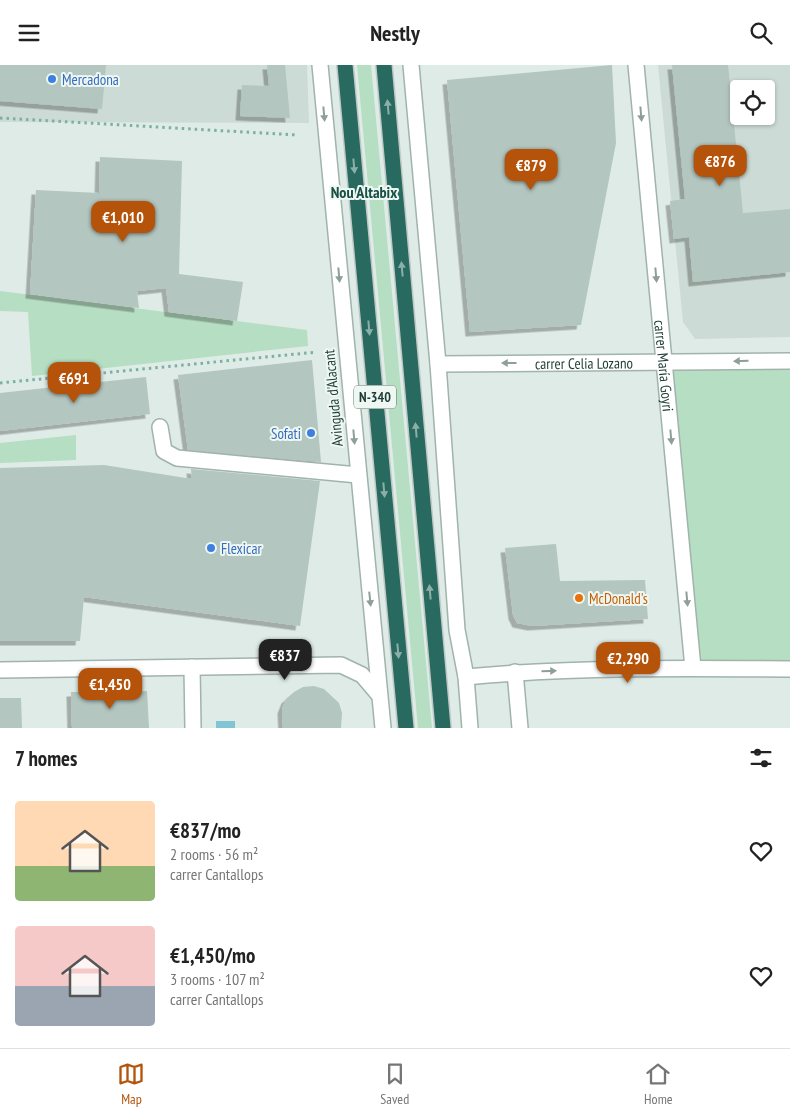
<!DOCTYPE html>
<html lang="en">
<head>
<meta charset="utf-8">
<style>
	:root { --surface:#fff; --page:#f6f6f6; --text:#222; --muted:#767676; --line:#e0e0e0; --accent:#b45309 }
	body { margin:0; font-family:"PT Sans Narrow",sans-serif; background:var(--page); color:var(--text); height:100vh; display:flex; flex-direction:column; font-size:19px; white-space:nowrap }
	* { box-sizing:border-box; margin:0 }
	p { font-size:16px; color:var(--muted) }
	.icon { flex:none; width:28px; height:28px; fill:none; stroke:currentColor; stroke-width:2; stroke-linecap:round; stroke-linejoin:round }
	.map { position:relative; height:663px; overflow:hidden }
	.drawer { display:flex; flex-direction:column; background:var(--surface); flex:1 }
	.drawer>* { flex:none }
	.controls { position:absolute; left:730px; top:15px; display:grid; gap:10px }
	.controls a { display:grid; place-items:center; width:45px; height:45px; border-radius:5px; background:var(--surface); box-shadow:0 1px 4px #0004; font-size:25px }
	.price { position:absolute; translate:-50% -42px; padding:0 11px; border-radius:10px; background:var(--accent); color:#fff; font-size:16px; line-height:32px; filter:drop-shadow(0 1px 2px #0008) }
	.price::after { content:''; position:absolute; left:50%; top:30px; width:15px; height:11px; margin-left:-8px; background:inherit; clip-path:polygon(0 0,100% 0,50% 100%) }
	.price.active { background:#222; color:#fff }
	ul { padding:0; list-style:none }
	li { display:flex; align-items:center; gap:15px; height:125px; padding:0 15px }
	li span { display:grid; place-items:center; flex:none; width:140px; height:100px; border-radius:5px; color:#555 }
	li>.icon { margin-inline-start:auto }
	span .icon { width:60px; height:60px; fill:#fffc; stroke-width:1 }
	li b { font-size:21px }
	h2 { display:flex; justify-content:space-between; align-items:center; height:60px; padding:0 15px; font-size:21px }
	header { display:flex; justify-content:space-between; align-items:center; height:65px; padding:0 15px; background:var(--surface); font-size:22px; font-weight:700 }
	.tabs { display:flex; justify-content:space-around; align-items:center; height:70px; border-top:1px solid var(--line); background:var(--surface); font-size:14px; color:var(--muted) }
	.tabs a { display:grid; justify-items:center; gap:2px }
	.tabs .active { color:var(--accent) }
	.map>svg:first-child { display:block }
</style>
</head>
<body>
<header><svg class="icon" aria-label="menu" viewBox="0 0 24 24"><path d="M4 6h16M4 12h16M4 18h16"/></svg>Nestly<svg class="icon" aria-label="search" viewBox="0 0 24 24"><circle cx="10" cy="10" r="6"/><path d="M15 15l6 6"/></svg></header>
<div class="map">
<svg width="790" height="663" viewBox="0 0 790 663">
	<defs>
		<filter id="shadow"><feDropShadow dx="-4.5" dy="4.5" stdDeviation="0" flood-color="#0004"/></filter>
	</defs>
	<rect width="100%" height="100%" fill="#deebe6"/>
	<g fill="#ccdbd5" fill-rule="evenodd">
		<path d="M0,0H307L309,58L0,57Z"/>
		<path d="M658,0H790V272L695,274L683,257ZM739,24H766V51H739Z"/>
	</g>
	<g fill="#b5dec2">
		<path d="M357,0H371L432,663H418Z"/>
		<path d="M0,226L307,265L308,281L32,311L28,247L0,246Z"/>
		<path d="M790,296V604L693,603L664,297Z"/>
		<path d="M76,370V395L0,398V378Z"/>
	</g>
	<rect fill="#81c5d5" x="216" y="656" width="19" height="7"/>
	<g fill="#b3c6bf" filter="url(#shadow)">
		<path d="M0,0H106L102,44L0,36Z"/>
		<path d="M267,0H285L290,53L240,51L242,20L269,21Z"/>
		<path d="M612,0L616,78L581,260L470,267L447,15Z"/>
		<path d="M672,0H728L743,148L790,144V207L693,217L689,172L674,174L670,136L685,134Z"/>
		<path d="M100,92L182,96L179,209L243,217L237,256L169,247L166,223L137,226L139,243L30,229L36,125L99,128Z"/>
		<path d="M312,295L321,397L188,385L178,310Z"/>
		<path d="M146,312L150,349L0,366V328Z"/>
		<path d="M104,400L192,414L191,404L320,416L300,561L84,532L80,576H0V403Z"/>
		<path d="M556,479L560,516L645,515L648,554L532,561L517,558L513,550L505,483Z"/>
		<path d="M314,621L324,624L339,638L342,648L341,663H283L282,644L286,634L294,627L303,622Z"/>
		<path d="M147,626L149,663H72L71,627Z"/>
		<path d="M0,633H21L22,663H0Z"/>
	</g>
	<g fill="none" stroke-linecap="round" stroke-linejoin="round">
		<defs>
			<g id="minor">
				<path d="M320,0L383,663"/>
				<path d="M411,0L438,299L457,565L466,612L470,663"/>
				<path id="s1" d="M636,0L693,603"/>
				<path id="s2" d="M438,299L790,296"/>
				<path d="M160,362L164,386L177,393L358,410"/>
				<path d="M192,602L193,663"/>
				<path d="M0,605L341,600L362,610L379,630"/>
				<path d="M515,607L520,663"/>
				<path d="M466,612C573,602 682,603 790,604"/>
			</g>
			<g id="highway">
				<path d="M345,0L406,663"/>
				<path d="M384,0L443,663"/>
			</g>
		</defs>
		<use href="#minor" stroke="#a1b3ad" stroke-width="18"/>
		<use href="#highway" stroke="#c0c8c6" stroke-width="18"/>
		<g stroke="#7cb1a2" stroke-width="3" stroke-dasharray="2.5 4" stroke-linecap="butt">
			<path d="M0,53L297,70"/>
			<path d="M0,318L317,287"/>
		</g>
		<use href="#minor" stroke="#fff" stroke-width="15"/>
		<use href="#highway" stroke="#286a5f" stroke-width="15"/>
	</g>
	<defs><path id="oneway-solid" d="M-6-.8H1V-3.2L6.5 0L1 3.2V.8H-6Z" transform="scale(1.25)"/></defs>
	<g fill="#8cb0a9">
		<use href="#oneway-solid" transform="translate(388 42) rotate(-95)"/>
		<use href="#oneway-solid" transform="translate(354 101) rotate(85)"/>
		<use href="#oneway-solid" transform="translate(402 204) rotate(-95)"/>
		<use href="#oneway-solid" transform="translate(369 263) rotate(85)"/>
		<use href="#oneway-solid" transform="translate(416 365) rotate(-95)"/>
		<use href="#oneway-solid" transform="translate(384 425) rotate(85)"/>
		<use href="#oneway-solid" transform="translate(430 527) rotate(-95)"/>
		<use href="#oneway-solid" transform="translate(398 586) rotate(85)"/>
	</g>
	<g fill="#8e9e9a">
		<use href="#oneway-solid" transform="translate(324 49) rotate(85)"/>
		<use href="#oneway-solid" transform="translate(641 49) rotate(85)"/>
		<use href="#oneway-solid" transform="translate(339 210) rotate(85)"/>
		<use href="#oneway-solid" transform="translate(656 210) rotate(85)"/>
		<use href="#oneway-solid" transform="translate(741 296) rotate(179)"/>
		<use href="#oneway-solid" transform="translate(509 298) rotate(180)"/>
		<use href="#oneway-solid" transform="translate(354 372) rotate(85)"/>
		<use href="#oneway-solid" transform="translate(671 372) rotate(85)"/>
		<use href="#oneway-solid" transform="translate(370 534) rotate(84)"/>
		<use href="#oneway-solid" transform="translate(687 534) rotate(85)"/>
		<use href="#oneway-solid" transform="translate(549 606) rotate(-1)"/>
	</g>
	<g fill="#3f7fe0" stroke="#eff7f3" stroke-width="2">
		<circle cx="52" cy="14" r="5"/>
		<circle cx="311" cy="368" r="5"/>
		<circle cx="211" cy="483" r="5"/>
	</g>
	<circle fill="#e8710a" stroke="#eff7f3" stroke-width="2" cx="579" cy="533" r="5"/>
	<g text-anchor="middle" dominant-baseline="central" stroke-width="4" stroke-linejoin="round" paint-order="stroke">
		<rect fill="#eff7f3" stroke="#5d746e" stroke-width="1" x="354" y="320.5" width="42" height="23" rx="4"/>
		<g font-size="14" font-weight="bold" fill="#1e3c35">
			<text x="375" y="332">N-340</text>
		</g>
		<g font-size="15" fill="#366cbe" stroke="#eff7f3" text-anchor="start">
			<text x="62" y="14">Mercadona</text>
			<text x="301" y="368" text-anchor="end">Sofati</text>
			<text x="221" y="483">Flexicar</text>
		</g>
		<g font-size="15" fill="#1e3c35" stroke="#eff7f3">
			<text stroke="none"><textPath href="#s2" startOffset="146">carrer Celia Lozano</textPath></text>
			<text stroke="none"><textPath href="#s1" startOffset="302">carrer María Goyri</textPath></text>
			<text transform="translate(333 333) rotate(-95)">Avinguda d'Alacant</text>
		</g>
		<g font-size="15" fill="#c56008" stroke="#eff7f3" text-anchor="start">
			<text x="589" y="533">McDonald's</text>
		</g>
		<g font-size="16" font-weight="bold" fill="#194f44" stroke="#eff7f3">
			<text x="364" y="127">Nou Altabix</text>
		</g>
	</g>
</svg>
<div class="controls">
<a><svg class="icon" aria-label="locate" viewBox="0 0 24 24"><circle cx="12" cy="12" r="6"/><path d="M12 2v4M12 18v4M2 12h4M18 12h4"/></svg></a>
</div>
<b class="price" style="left:720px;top:122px">€876</b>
<b class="price" style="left:531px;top:126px">€879</b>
<b class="price" style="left:123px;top:178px">€1,010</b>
<b class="price" style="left:74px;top:339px">€691</b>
<b class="price active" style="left:285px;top:616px">€837</b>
<b class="price" style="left:628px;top:619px">€2,290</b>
<b class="price" style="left:110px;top:645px">€1,450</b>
</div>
<section class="drawer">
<h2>7 homes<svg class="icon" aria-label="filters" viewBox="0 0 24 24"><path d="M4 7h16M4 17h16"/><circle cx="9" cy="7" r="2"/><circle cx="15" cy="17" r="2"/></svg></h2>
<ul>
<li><span style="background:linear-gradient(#ffd9b3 65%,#8fb573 0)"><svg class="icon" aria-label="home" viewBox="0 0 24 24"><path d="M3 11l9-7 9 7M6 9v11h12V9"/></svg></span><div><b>€837/mo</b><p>2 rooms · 56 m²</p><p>carrer Cantallops</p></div><svg class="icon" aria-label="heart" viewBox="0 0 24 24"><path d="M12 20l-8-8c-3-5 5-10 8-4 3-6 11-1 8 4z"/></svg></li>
<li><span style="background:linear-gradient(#f6c9c9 60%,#9aa5b1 0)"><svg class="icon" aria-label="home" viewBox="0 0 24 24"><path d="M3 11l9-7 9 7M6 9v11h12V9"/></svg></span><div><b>€1,450/mo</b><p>3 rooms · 107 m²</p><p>carrer Cantallops</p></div><svg class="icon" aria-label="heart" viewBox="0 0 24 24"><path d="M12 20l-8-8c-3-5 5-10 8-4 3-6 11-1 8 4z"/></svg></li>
</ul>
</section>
<nav class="tabs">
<a class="active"><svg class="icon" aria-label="map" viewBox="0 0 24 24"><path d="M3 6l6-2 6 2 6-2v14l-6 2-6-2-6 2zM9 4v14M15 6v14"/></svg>Map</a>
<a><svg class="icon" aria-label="saved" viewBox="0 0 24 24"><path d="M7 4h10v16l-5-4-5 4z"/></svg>Saved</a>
<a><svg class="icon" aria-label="home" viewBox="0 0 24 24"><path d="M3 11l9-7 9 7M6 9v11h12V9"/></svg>Home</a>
</nav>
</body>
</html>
